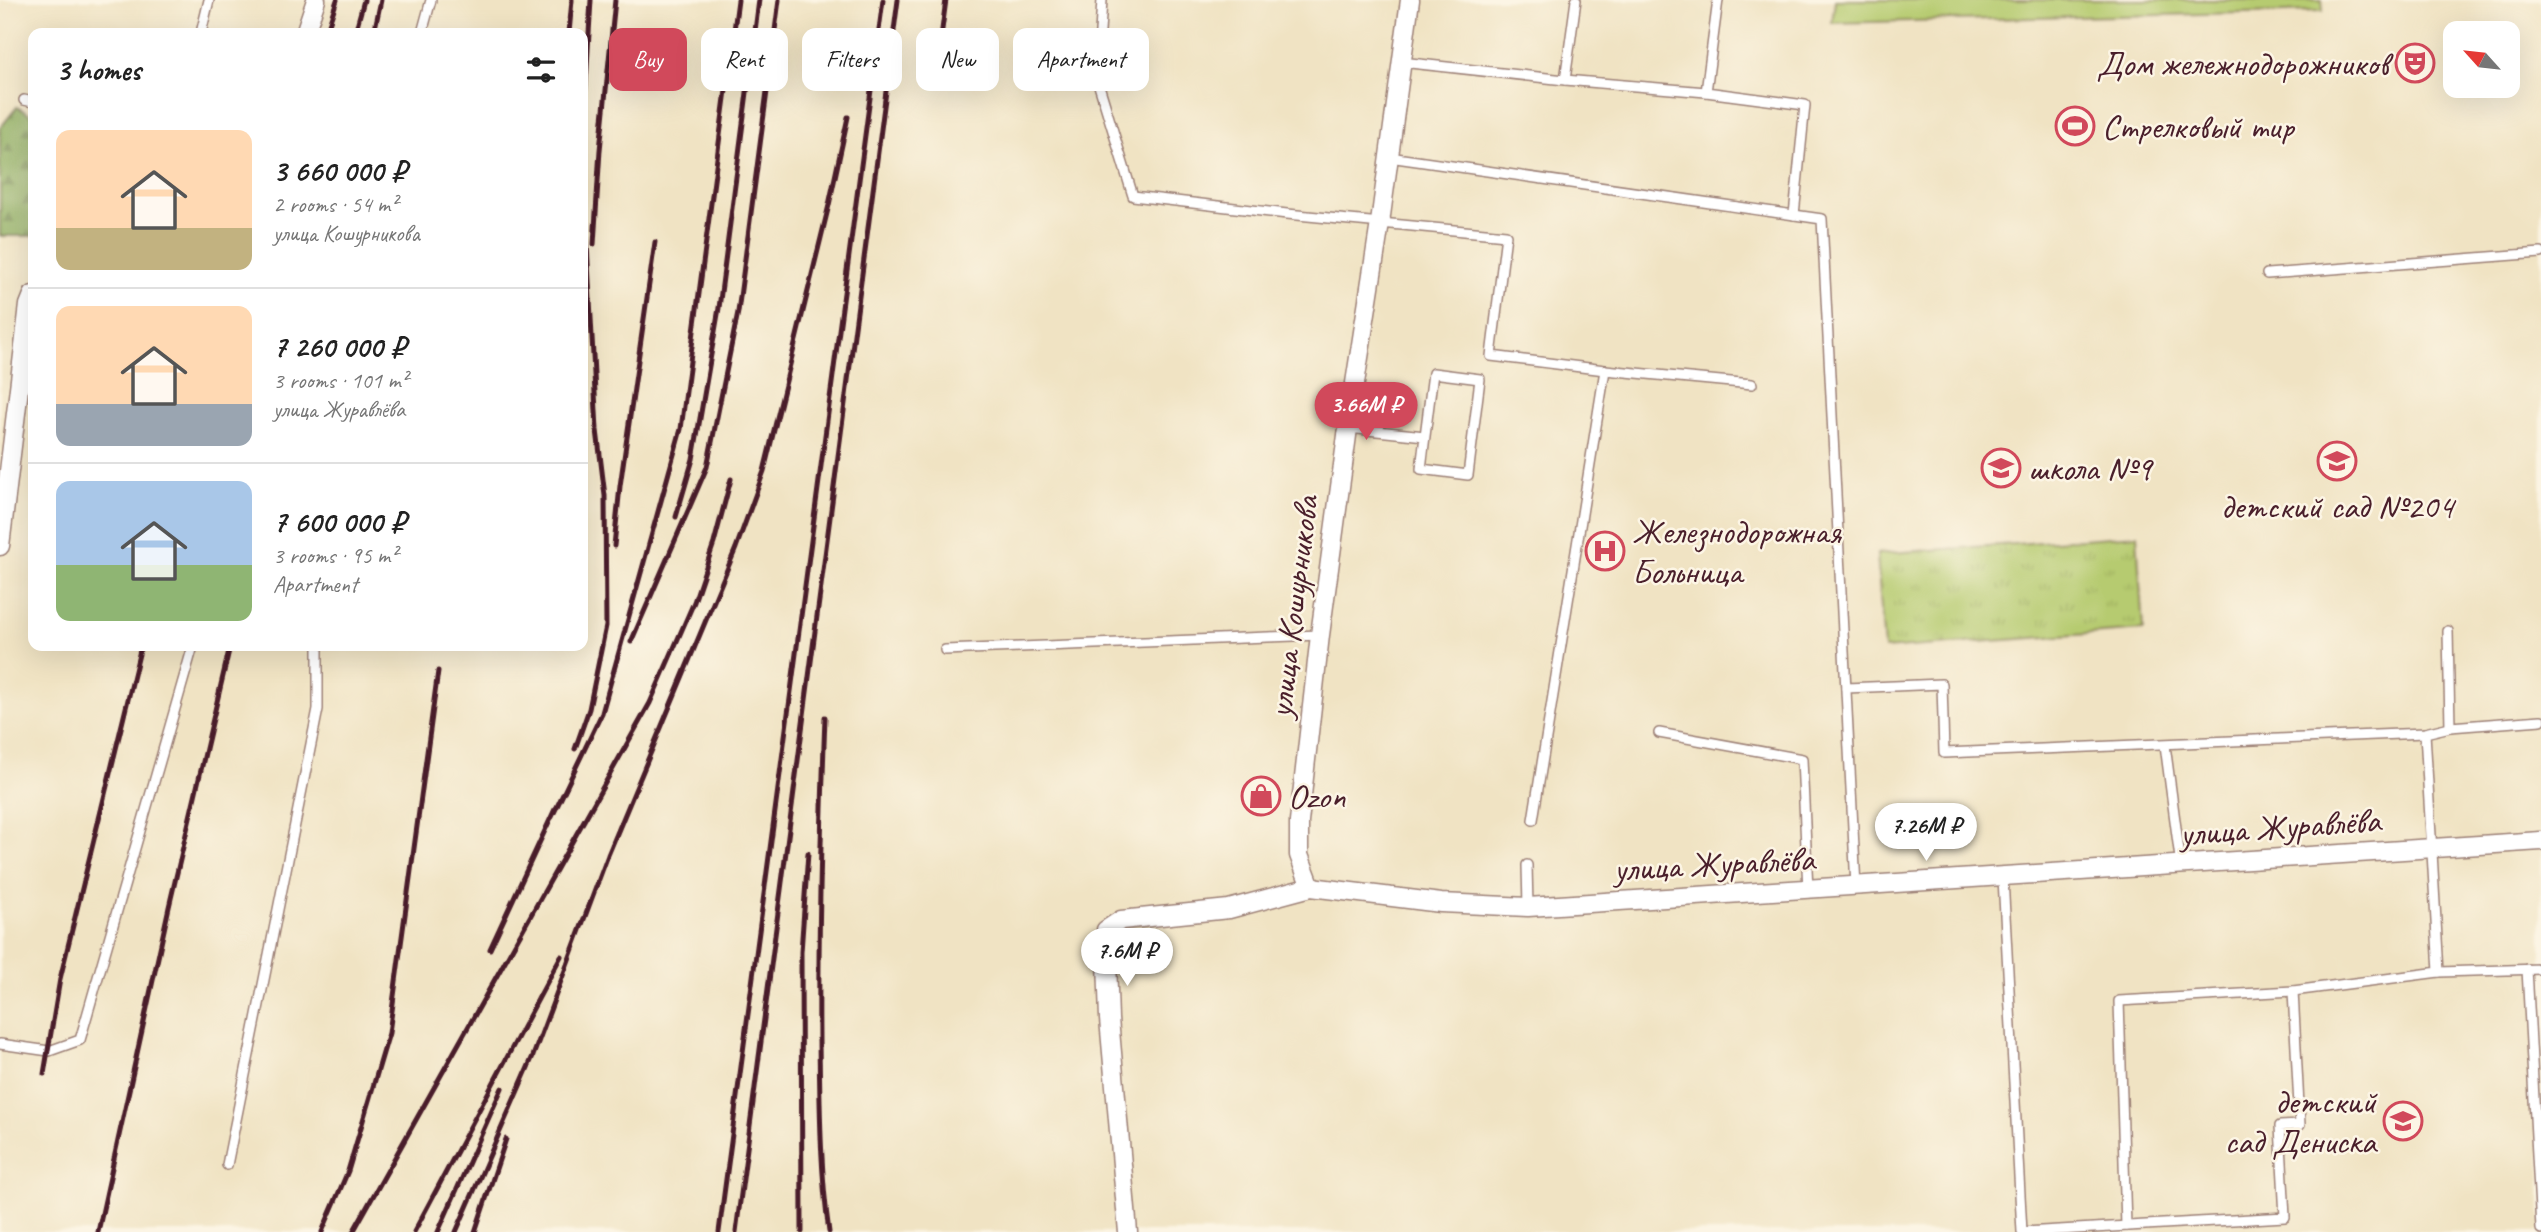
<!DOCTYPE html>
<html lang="en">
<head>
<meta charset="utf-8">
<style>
	:root { --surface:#fff; --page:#f6f6f6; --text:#222; --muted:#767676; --line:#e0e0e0; --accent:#d1495b }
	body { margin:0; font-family:Caveat,sans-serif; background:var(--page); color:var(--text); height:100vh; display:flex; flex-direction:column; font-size:26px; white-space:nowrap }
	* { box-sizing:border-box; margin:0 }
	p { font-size:23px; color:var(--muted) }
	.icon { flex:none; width:38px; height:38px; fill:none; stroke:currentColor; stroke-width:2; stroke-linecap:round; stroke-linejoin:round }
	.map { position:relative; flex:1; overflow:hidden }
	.details { position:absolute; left:28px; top:28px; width:560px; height:623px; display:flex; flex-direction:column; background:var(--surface); border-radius:14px; box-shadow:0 7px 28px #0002 }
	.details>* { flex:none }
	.top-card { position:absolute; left:609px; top:28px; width:665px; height:63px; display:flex; gap:14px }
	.needle { width:46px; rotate:297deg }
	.controls { position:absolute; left:2443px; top:21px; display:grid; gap:14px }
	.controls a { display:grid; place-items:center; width:77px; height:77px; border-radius:14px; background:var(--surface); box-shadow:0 7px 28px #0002; font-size:35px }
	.price { position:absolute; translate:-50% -60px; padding:0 16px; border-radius:24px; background:#fff; color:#222; font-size:23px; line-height:46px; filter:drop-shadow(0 2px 4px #0008) }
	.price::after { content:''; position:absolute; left:50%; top:42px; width:21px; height:16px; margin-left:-10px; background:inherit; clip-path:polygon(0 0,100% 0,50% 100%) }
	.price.active { background:var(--accent); color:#fff }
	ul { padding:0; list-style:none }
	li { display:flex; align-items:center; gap:21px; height:175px; padding:0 28px }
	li+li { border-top:2px solid var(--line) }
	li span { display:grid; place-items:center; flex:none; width:196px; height:140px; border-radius:14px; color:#555 }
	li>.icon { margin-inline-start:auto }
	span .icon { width:84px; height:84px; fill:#fffc; stroke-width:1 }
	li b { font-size:30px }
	h2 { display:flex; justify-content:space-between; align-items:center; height:84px; padding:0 28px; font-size:30px }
	.pill { padding:0 24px; border-radius:14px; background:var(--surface); box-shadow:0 7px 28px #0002; font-size:24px; line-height:63px }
	.pill.active { background:var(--accent); color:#fff }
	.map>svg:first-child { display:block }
</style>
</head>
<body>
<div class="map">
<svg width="2541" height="1232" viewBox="0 0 2541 1232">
	<defs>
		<pattern id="grass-tufts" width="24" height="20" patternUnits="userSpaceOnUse" patternTransform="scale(1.75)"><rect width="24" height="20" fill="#b6cb6f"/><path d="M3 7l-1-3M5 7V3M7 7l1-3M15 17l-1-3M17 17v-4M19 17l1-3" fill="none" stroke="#9eae60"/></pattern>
		<pattern id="forest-firs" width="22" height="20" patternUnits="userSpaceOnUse" patternTransform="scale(1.75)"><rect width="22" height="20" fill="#90af62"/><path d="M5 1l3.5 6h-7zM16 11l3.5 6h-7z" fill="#788e51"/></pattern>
	</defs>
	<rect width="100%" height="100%" fill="#fcf5e5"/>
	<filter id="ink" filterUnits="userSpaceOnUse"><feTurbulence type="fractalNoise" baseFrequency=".0143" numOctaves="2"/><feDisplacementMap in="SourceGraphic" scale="14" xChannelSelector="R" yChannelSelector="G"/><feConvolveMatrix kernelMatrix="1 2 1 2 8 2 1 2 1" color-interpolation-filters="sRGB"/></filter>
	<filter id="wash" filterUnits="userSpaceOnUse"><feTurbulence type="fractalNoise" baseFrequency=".00686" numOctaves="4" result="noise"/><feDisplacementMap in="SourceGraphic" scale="28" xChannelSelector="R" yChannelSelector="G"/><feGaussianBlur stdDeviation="1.57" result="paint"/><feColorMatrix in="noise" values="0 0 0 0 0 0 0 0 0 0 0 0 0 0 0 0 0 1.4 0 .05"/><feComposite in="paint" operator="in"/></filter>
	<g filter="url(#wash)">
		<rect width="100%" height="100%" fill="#f0e3c3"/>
		<path fill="url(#grass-tufts)" stroke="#80754d" stroke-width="2" d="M2137,535L2143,630L1884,649L1877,554Z"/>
		<path fill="url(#forest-firs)" stroke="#6d6746" stroke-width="2" d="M17,107L33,116V236H0V128Z"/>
		<path fill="#b6cb6f" stroke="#80754d" stroke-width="2" d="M1835,0H2322L2323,11L1832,23Z"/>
	</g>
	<g filter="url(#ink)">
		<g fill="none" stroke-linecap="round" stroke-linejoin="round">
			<defs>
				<g id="lane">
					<path d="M1102,0L1097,79L1133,196L1287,214L1506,235L1491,356L1605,370L1533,820"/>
					<path d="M1718,0L1706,92L1805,105L1794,215"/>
					<path d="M201,33L209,0"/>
					<path d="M422,33L431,0"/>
					<path d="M1401,62L1565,80L1576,0"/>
					<path d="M1565,80L1706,92"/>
					<path d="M24,100L33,102"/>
					<path d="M1389,157L1822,219L1856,887"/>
					<path d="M2267,274L2541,253"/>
					<path d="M1605,370L1752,384"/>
					<path d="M1348,428L1425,436L1421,469L1468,475L1480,379L1433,373L1425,436"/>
					<path d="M2448,631L2450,727"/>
					<path d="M945,650L1320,635"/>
					<path d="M1846,688L1942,684L1944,753L2425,733L2450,727L2541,720"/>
					<path d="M1659,733L1802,759L1808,890"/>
					<path d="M2165,745L2181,866"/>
					<path d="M1527,865L1528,907"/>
					<path d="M2003,878L2022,1232L2285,1217L2280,1126L2300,1125L2293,991"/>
					<path d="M2527,969L2541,1229"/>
					<path d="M2439,972L2541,969"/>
					<path d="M0,1044L49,1051L80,1040L193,646"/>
					<path d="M227,1165L318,709V646"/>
					<path d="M2126,1226L2119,1001L2293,991L2439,972L2425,733"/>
				</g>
				<g id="street">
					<path d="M305,33L316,0"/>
					<path d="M0,546L29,305L33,295"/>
					<path d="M1311,887L1299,855V822L1320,635L1348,428L1380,223L1410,0"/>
					<path d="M1128,1232L1109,1019L1106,930L1121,920L1229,909L1311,887L1441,903L1528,907L2541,841"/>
				</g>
			</defs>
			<use href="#lane" stroke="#9d8177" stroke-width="12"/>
			<use href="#street" stroke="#9d8177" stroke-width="21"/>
			<use href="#lane" stroke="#fff" stroke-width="9"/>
			<use href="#street" stroke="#fff" stroke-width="18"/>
			<g stroke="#4a1f2b" stroke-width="5">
				<path d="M326,33L337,0"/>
				<path d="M355,33L364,0"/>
				<path d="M374,33L381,0"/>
				<path d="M569,33L572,0"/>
				<path d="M935,81L946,0"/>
				<path d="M583,133L591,0"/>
				<path d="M594,244L600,150L615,0"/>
				<path d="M676,517L693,459L719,308L759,0"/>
				<path d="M614,546L620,486L655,242"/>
				<path d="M631,642L707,467L738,312L779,0"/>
				<path d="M825,717C821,825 818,933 819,1041C820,1105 820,1169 829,1232"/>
				<path d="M575,749L589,709L606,626L605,496L597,430L583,169"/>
				<path d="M552,817L602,713L681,429L738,0"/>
				<path d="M490,949L555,809"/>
				<path d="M44,1074L60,979L141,646"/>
				<path d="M98,1232L169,907L230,646"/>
				<path d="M322,1232L348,1171L389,1033L438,671"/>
				<path d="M353,1232L650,703L694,602L714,543L731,479"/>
				<path d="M414,1232L561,956"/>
				<path d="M438,1232L502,1088"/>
				<path d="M456,1232L533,1056L608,855L736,548L764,471L829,205L848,117"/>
				<path d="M475,1232L506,1139"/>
				<path d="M719,1232L883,0"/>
				<path d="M736,1232L898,0"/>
				<path d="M802,1232L801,952L808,853"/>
			</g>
		</g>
	</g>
	<defs>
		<symbol id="theatre-ring" viewBox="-11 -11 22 22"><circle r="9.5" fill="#fcf5e5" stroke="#d1495b" stroke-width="1.5"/><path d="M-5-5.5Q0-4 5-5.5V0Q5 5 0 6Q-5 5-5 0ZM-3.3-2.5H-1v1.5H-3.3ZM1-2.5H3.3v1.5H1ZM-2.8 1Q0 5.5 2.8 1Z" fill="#d1495b"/></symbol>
		<symbol id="stadium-ring" viewBox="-11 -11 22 22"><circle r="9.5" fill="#fcf5e5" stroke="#d1495b" stroke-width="1.5"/><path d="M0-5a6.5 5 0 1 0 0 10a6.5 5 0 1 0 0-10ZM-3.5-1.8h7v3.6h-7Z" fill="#d1495b"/></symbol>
		<symbol id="school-ring" viewBox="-11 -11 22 22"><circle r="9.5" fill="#fcf5e5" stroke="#d1495b" stroke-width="1.5"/><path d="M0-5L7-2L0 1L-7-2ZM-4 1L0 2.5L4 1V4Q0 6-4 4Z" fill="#d1495b"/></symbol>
		<symbol id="hospital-ring" viewBox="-11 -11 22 22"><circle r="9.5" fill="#fcf5e5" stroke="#d1495b" stroke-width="1.5"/><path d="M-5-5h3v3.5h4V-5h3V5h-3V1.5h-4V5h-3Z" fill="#d1495b"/></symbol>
		<symbol id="shop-ring" viewBox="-11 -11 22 22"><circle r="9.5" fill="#fcf5e5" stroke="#d1495b" stroke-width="1.5"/><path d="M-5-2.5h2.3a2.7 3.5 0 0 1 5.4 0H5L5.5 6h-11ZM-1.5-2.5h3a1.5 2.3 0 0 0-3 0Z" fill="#d1495b"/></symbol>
	</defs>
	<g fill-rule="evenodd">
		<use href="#theatre-ring" x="2393" y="41" width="44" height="44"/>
		<use href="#stadium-ring" x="2053" y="104" width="44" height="44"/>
		<use href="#school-ring" x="2315" y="439" width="44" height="44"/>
		<use href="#school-ring" x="1979" y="446" width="44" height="44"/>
		<use href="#hospital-ring" x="1583" y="529" width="44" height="44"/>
		<use href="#shop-ring" x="1239" y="774" width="44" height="44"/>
		<use href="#school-ring" x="2381" y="1099" width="44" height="44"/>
	</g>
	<g text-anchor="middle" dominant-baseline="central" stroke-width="5" stroke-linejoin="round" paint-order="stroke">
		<g font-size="35" fill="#4a1f2b" stroke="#fcf5e5" text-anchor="start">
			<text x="2388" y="63" text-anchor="end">Дом жележнодорожников</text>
			<text x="2102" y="126">Стрелковый тир</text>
			<text x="2028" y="468">школа №9</text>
			<text x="2337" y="506" text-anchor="middle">детский сад №204</text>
			<text x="1632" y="531">Железнодорожная<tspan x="1632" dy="40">Больница</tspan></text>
			<text x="1288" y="796">Ozon</text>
			<text x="2376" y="1101" text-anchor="end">детский<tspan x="2376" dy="40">сад Дениска</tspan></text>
		</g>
		<g font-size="35" fill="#4a1f2b" stroke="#fcf5e5">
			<text transform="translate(1293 607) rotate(-83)">улица Кошурникова</text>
			<text transform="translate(2280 827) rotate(-4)">улица Журавлёва</text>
			<text transform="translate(1714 864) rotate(-3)">улица Журавлёва</text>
		</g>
	</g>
</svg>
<div class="controls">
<a><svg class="needle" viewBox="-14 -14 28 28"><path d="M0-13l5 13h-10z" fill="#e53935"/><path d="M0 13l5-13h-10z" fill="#767676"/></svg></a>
</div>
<b class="price active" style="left:1366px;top:442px">3.66M ₽</b>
<b class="price" style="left:1926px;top:863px">7.26M ₽</b>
<b class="price" style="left:1127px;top:988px">7.6M ₽</b>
<div class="top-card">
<a class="pill active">Buy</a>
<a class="pill">Rent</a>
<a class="pill">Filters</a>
<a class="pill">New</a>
<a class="pill">Apartment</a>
</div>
<section class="details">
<h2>3 homes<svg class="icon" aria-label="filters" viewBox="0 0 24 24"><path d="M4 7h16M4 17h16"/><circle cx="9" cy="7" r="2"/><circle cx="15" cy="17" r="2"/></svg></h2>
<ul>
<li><span style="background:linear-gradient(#ffd9b3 70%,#c2b280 0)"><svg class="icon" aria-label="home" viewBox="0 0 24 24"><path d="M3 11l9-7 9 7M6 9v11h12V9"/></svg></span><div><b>3 660 000 ₽</b><p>2 rooms · 54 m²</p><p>улица Кошурникова</p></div></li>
<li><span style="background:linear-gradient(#ffd9b3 70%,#9aa5b1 0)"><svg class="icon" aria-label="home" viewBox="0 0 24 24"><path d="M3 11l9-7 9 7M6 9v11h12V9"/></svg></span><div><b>7 260 000 ₽</b><p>3 rooms · 101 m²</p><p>улица Журавлёва</p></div></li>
<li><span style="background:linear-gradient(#a9c7e8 60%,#8fb573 0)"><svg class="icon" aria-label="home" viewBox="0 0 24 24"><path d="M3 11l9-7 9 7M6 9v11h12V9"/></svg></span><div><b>7 600 000 ₽</b><p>3 rooms · 95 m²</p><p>Apartment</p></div></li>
</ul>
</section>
</div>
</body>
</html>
